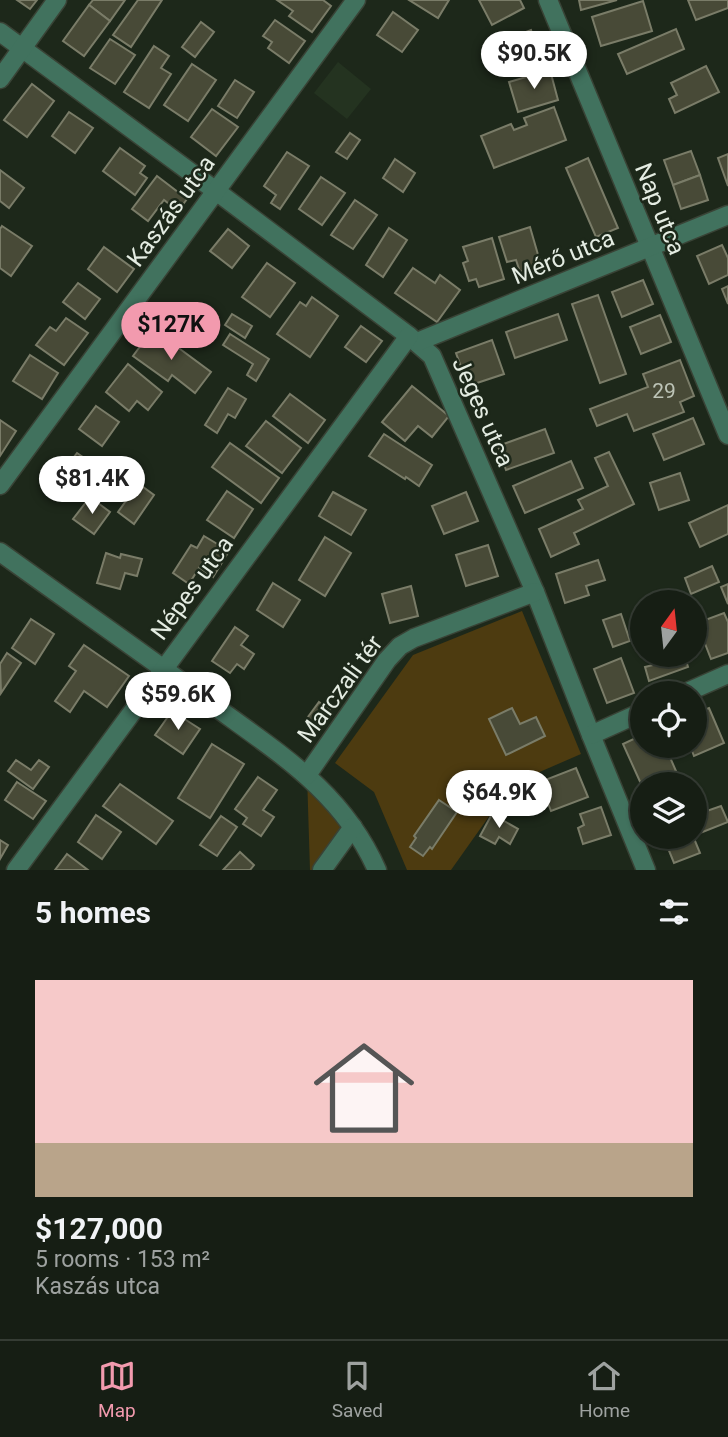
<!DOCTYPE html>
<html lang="en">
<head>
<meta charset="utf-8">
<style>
	:root { --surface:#161e14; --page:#1f271d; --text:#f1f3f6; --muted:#9ea2a0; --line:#353c34; --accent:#f29aae }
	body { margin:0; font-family:Roboto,sans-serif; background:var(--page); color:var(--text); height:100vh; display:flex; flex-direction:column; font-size:26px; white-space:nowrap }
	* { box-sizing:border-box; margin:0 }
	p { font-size:23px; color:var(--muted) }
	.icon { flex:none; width:38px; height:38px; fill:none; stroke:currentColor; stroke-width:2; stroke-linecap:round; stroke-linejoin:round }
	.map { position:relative; height:870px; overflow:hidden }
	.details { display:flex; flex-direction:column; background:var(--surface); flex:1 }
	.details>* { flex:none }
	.needle { width:46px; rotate:15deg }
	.buttons { position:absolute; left:630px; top:590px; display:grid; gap:14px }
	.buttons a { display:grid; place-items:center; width:77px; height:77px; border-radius:50%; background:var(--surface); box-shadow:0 2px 5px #0004,0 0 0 2px var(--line); font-size:35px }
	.price { position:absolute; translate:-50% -60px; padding:0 16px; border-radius:24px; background:#fff; color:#222; font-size:23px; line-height:46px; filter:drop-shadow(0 2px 4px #0008) }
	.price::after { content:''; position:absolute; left:50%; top:42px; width:21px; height:16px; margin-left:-10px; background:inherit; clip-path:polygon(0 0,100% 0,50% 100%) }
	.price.selected { background:var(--accent); color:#111 }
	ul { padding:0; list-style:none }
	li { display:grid; align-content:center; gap:14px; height:371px; padding:0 35px }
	li span { display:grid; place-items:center; height:217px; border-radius:0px; color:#555 }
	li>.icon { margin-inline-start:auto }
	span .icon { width:126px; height:126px; fill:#fffc; stroke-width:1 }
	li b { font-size:30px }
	h2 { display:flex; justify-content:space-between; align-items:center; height:84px; padding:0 35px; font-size:30px }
	.tabs { display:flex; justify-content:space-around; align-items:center; height:98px; border-top:2px solid var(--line); background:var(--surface); font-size:19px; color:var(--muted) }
	.tabs a { display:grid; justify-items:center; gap:4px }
	.tabs .selected { color:var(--accent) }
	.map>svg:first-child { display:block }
</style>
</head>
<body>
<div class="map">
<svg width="728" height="870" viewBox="0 0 728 870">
	<rect width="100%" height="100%" fill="#1d281a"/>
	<path fill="#243320" d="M338,62L371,89L347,119L314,93Z"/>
	<g fill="#4d3b10">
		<path d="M522,611L581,754L512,784L451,870H407L374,792L335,763L413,655Z"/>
		<path d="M307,775L353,827L322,870H310Z"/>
	</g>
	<g fill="#484a37" stroke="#7a7c68" stroke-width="2">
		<path d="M17,0H37L30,9Z"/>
		<path d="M93,0H125L110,21L89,5Z"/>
		<path d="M138,0H162L131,47L113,35Z"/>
		<path d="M277,0H323L331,6L312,32L289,16L293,11Z"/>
		<path d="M409,0H449L438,18Z"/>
		<path d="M479,0H520L524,8L492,25Z"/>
		<path d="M579,0H617L581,10Z"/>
		<path d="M688,0H728V8L696,20Z"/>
		<path d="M643,1L652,31L601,46L592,17Z"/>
		<path d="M89,5L110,21L84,56L63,41Z"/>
		<path d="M393,12L418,30L402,52L377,35Z"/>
		<path d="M275,20L305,41L289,63L268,48L272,42L263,36Z"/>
		<path d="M201,22L214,32L195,57L182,47Z"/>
		<path d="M676,29L684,49L627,74L618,54Z"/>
		<path d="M531,30L540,55L501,70L492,45Z"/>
		<path d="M110,39L135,55L115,84L90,68Z"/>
		<path d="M154,46L169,56L161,68L171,74L149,108L124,92Z"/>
		<path d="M192,64L216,80L188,121L164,105Z"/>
		<path d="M706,66L719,92L675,113L669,99L677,95L671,83Z"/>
		<path d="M550,70L558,100L518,112L509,82Z"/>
		<path d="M235,80L254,92L237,118L218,106Z"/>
		<path d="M32,84L54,101L27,137L4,120Z"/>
		<path d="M554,107L566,140L494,168L481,136L511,124L514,130L527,125L524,118Z"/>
		<path d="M212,109L238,127L216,156L191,137Z"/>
		<path d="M69,112L93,128L75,153L52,136Z"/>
		<path d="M350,133L360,140L347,159L336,152Z"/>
		<path d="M120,148L145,166L140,173L147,178L135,195L103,171Z"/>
		<path d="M691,151L700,175L673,185L664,160Z"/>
		<path d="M287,152L309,166L280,209L271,203L276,195L264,186Z"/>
		<path d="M728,154V186L718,158Z"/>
		<path d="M588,158L618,228L596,237L566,168Z"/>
		<path d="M395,159L415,173L403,192L383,178Z"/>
		<path d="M0,170L24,188L9,208L0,201Z"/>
		<path d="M700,175L708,200L681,209L673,185Z"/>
		<path d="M157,176L187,199L178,211L164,200L148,221L132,209Z"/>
		<path d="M321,177L345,193L322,225L299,209Z"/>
		<path d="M355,200L377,215L353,249L331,235Z"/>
		<path d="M2,226L32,246L11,276L0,268V229Z"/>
		<path d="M530,227L541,265L520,272L516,260L507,262L499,237Z"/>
		<path d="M389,228L407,240L383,277L366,265Z"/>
		<path d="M228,229L249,246L232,268L210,251Z"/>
		<path d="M492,238L504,279L479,287L476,279L469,281L463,263L468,261L463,247Z"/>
		<path d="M722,245L728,258V275L709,284L697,256Z"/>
		<path d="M104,247L134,269L117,292L88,269Z"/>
		<path d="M267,263L295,283L270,317L242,297Z"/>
		<path d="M413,268L435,283L440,275L460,290L437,322L395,293Z"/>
		<path d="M643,280L653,304L622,317L612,292Z"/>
		<path d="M78,283L100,299L85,319L63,302Z"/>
		<path d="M728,286V304L722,289Z"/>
		<path d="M598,295L626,374L600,383L572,304Z"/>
		<path d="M312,297L338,316L310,357L277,334L300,302L306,306Z"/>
		<path d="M180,304L210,324L195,345L165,325Z"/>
		<path d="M232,314L252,326L245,338L225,325Z"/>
		<path d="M558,314L567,340L515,358L506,332Z"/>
		<path d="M660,315L671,342L641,354L630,327Z"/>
		<path d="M66,318L88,333L64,365L36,345L50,327L56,331Z"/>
		<path d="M361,326L382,341L366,362L345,347Z"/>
		<path d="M153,329L211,372L195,393L172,375L168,381L133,356Z"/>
		<path d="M230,334L269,359L256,381L247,375L253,364L223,345Z"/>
		<path d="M492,340L504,374L468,386L456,353Z"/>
		<path d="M30,355L58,373L42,399L13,381Z"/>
		<path d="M680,360L694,396L680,402L684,412L634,431L627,414L597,426L590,409L648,387L643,374Z"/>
		<path d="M128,364L162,392L148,410L137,401L129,411L106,392Z"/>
		<path d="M412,386L449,416L432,437L418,426L405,441L382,422Z"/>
		<path d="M228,388L246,399L235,418L228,414L217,433L205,425Z"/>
		<path d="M290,394L325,420L308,443L273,416Z"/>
		<path d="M96,406L119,422L102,446L79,429Z"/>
		<path d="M693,418L704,444L664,460L653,434Z"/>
		<path d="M0,420L16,431L0,456Z"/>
		<path d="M266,421L301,448L282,473L246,446Z"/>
		<path d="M545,429L554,453L506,470L498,446Z"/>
		<path d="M384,434L432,465L419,486L406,477L405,479L369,456Z"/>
		<path d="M230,443L279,478L261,503L212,467Z"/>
		<path d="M609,452L634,504L574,533L579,544L551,557L539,529L583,509L578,500L608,486L595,458Z"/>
		<path d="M77,453L99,468L84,489L61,474Z"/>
		<path d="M571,461L583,488L525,513L513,486Z"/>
		<path d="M120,470L154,495L134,524L118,512L128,498L110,485Z"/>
		<path d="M680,473L689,500L659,510L650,483Z"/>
		<path d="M227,491L253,509L234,538L207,520Z"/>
		<path d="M333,492L366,510L351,535L319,516Z"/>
		<path d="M466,492L478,521L444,534L432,506Z"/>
		<path d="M90,497L110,512L94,534L73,519Z"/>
		<path d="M728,505V534L700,547L689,523Z"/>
		<path d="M204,536L229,551L213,577L199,568L189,584L173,573L191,545L197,548Z"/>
		<path d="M325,537L351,553L325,596L299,580Z"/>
		<path d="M488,545L498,576L466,586L456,555Z"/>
		<path d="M106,553L120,558L121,554L142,559L137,576L125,573L120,589L97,583Z"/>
		<path d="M598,560L605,580L586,586L589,595L565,603L556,574Z"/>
		<path d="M712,566L719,582L691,594L685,578Z"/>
		<path d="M273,583L300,600L283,627L257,610Z"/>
		<path d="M728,584V604L721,587Z"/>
		<path d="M411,586L418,616L390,623L382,594Z"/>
		<path d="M724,613L728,622V653L711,659L697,623Z"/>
		<path d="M621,614L630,641L613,647L603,620Z"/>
		<path d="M31,619L54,634L35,664L12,648Z"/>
		<path d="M235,627L248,636L241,645L254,654L244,669L237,664L230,673L212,661Z"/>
		<path d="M84,645L129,676L107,707L84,691L70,712L55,701L76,671L69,666Z"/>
		<path d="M7,653L21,663L1,693L0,664Z"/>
		<path d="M650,654H684L688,667L649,681L645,667L653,665Z"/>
		<path d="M621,658L634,693L607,703L594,669Z"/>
		<path d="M319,702L330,710L316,729L305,721Z"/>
		<path d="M512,708L520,724L536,717L545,736L506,755L489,719Z"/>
		<path d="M709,708L724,743L694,756L690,746H695V714Z"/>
		<path d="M172,711L200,729L183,754L155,735Z"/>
		<path d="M642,735V746H665L676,771L647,784H642V786L623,744Z"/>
		<path d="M212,744L244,764L210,818L178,798Z"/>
		<path d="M16,760L31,770L39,760L49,767L33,789L8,771Z"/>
		<path d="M576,768L588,797L551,811L540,782Z"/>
		<path d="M258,777L277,790L263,810L274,817L261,836L243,824L247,818L235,809Z"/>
		<path d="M17,782L46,801L33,819L5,800Z"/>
		<path d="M120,784L173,821L156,844L103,806Z"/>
		<path d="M695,789L704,812L721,806L728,822L695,835Z"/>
		<path d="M439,800L457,812L432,849L430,847L423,856L410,847L416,838L414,836Z"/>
		<path d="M601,807L611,835L583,844L578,828L584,825L580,814Z"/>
		<path d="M492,814L518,829L510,844L499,837L495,844L480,836Z"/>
		<path d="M96,815L121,832L102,859L78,842Z"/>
		<path d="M221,816L237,827L217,856L200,845Z"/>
		<path d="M663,836H693L700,853L674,863Z"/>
		<path d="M0,840L8,845L0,859Z"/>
		<path d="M240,852L254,865L250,870H223Z"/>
		<path d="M67,854L88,870H55Z"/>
	</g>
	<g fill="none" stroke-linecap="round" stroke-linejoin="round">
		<defs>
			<g id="street">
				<path d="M548,0L728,435"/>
				<path d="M0,32L216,191L409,336L432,356L535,592L591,735L646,870"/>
				<path d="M0,79L57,0"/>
				<path d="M417,342L728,215"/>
				<path d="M0,485L356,0"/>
				<path d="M0,552C68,601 137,649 205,699C273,750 341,788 377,870"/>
				<path d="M685,693L728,674"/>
				<path d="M591,735L642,712"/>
				<path d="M307,775L387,660L400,646L414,638L535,592"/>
				<path d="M16,870L409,336"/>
				<path d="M322,870L353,827"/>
			</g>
		</defs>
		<use href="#street" stroke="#394336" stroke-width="21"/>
		<use href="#street" stroke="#41725e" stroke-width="18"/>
	</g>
	<g text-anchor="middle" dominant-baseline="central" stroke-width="5" stroke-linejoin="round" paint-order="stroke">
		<g font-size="21" fill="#bdc4b7">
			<text x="664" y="391">29</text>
		</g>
		<g font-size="24" fill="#e4ece2" stroke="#1d281a">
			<text transform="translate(660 209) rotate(68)">Nap utca</text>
			<text transform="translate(171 211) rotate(-54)">Kaszás utca</text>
			<text transform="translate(563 257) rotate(-22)">Mérő utca</text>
			<text transform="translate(483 412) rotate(66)">Jeges utca</text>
			<text transform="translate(192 588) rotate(-54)">Népes utca</text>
			<text transform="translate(340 689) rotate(-54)">Marczali tér</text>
		</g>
	</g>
</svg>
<div class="buttons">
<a><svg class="needle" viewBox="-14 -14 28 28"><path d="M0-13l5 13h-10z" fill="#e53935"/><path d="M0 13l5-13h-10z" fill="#9ea2a0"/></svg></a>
<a><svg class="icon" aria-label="locate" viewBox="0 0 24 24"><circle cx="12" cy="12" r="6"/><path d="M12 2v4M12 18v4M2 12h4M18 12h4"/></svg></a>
<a><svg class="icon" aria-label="layers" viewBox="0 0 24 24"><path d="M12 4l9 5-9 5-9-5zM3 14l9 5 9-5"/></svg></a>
</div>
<b class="price" style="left:534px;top:91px">$90.5K</b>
<b class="price selected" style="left:171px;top:362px">$127K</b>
<b class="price" style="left:92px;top:516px">$81.4K</b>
<b class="price" style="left:178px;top:732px">$59.6K</b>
<b class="price" style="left:499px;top:830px">$64.9K</b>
</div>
<section class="details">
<h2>5 homes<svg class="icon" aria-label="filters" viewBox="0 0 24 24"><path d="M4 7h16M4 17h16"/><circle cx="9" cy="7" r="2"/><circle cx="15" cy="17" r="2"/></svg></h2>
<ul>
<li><span style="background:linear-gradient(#f6c9c9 75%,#b9a48a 0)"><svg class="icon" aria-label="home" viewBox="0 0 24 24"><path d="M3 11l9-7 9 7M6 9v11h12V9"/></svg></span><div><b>$127,000</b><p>5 rooms · 153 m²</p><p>Kaszás utca</p></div></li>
</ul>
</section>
<nav class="tabs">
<a class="selected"><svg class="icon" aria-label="map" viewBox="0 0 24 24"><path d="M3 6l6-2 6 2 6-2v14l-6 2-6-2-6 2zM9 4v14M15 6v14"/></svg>Map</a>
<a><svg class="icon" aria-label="saved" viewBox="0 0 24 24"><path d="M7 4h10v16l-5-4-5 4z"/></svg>Saved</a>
<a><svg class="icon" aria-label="home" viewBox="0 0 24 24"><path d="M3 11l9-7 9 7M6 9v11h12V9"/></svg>Home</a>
</nav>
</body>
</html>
